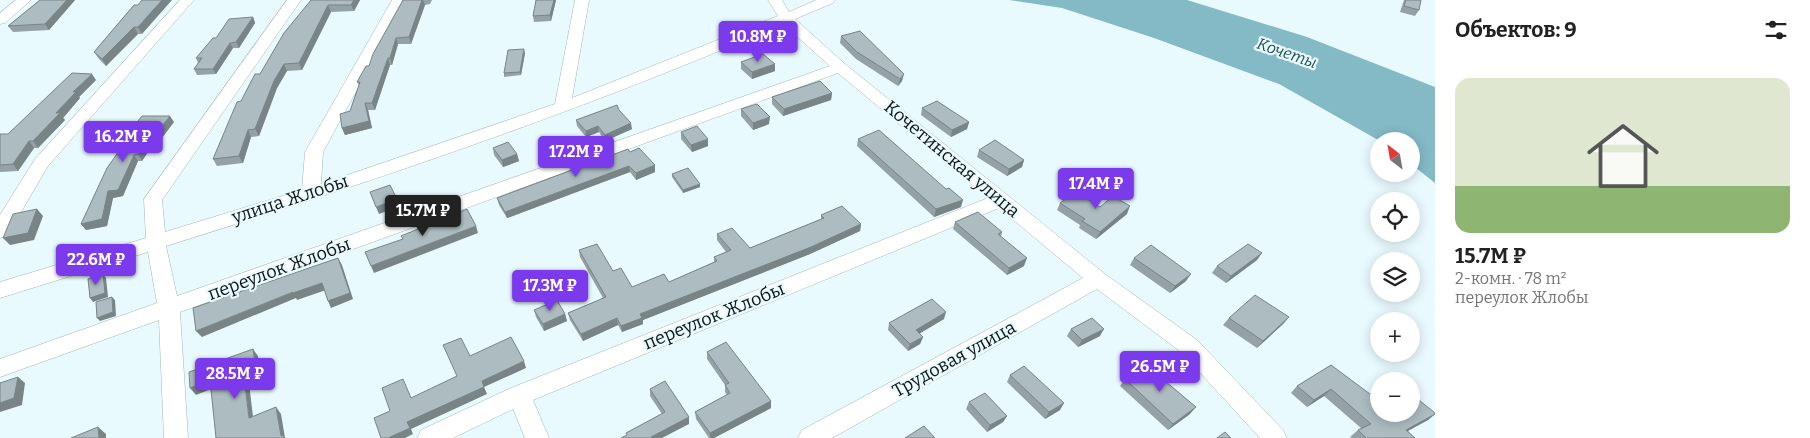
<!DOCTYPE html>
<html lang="ru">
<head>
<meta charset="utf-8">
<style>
	:root { --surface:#fff; --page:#f2f2f2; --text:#222; --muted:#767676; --accent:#7c3aed }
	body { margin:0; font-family:Bitter,serif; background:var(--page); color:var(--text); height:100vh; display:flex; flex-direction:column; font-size:19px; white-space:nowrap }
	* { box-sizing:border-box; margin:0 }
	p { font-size:16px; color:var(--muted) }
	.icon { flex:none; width:28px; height:28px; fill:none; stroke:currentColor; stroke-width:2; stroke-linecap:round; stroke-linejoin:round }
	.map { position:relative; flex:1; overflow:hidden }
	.panel { display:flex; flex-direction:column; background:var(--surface); width:375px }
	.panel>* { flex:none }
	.needle { width:32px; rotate:329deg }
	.tools { position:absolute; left:1370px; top:132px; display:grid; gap:10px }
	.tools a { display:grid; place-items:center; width:50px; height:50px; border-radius:50%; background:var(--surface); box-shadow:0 2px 12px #0003; font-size:25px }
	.price { position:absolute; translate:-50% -42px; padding:0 11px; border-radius:5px; background:var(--accent); color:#fff; font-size:16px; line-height:32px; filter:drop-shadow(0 1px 2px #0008) }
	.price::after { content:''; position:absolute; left:50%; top:30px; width:15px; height:11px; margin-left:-8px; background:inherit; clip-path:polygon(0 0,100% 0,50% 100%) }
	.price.selected { background:#222; color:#fff }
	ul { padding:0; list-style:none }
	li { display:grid; align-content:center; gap:10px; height:265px; padding:0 20px }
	li span { display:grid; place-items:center; height:155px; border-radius:15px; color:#555 }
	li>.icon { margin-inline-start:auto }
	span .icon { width:90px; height:90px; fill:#fffc; stroke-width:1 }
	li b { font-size:21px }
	h2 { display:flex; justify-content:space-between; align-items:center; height:60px; padding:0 20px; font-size:21px }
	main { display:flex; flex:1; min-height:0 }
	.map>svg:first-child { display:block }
</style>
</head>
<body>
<main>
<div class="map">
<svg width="1435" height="438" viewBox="0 0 1435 438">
	<rect width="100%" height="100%" fill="#e9fafe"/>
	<path fill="#83bac6" d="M1009,0H1187L1307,37L1435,87V183L1411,164V141H1380L1279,84L1154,38L1062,8Z"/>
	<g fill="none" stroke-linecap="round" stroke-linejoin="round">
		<defs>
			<g id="minor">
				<path d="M16,0H31L5,23L0,24V13Z"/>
				<path d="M180,0H194L48,166L7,236L0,238V215L35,159Z"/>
				<path d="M287,0H301L162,200L165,232L302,190L305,152L392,0H406L323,152L321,184L555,104L575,0H589L572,98L778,16L768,0H782L789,12L816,0H835L833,3L795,19L845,64L1105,274L1197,340L1283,430L1287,438H1260L1181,352L1097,289L832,438H798L802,430L1083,278L999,208L533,400L549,438H525L513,409L453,438H417L421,430L511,388L988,198L838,73L180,312L188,438H164L159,320L0,377V359L157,303L148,252L0,298V282L146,238L144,199ZM783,24L830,66L177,296L166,246C375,181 582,111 783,24Z"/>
			</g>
		</defs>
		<use href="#minor" stroke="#a4b4b8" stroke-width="1"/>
		<use href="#minor" fill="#fff" fill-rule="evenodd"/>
	</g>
	<g fill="#94a2a5">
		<path d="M40,0H75L49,30L13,32L8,26Z"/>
		<path d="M311,0H360L354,11L331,12L302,70L287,71L277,88L259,136L251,137L243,163L217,166L213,159L241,101Z"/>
		<path d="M403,0H432L430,4L425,5L411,44H398L392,65H390L375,110H368L372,128L345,135L342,128L350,111L359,85L357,82L369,66Z"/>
		<path d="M536,0H556L551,21L534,22L533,16Z"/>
		<path d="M1404,0H1421L1419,10L1415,16L1400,12Z"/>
		<path d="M134,5L142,34H138L106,66L99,59L94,52Z"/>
		<path d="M253,17L255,23L239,48H233L216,74L197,75L194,69L198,63L196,58L216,38Z"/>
		<path d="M841,36L902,81L898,86L856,59L840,43Z"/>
		<path d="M525,53L521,75L504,77V73Z"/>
		<path d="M741,62L775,64V71L752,79L741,69Z"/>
		<path d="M96,80L79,97L80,98L63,118L65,120L38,148H34L18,171L0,172V134H8Z"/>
		<path d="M832,93L831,100L783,116L772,104V97Z"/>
		<path d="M922,108L969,122L967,129L951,137L921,115Z"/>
		<path d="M741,109L769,124L753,130L741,116Z"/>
		<path d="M619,110L632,129L605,141L599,132L586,137L577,126L576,120Z"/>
		<path d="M174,122L158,143H154L142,161H138L123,196L113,198L107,226L86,230L81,224L127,140L125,137Z"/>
		<path d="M681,132L708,146L692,152L681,139Z"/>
		<path d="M858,139L946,189L961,207L934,217L857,146Z"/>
		<path d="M493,148L517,154L519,161L503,167L494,155Z"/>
		<path d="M979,150L1024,160L1022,167L1007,176L977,157Z"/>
		<path d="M630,152L655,165V172L636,180L630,172L507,218L499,205L497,198Z"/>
		<path d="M672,174L700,187L683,193L672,177Z"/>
		<path d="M1060,203L1100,207L1127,214L1096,239L1079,228L1080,225L1057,210Z"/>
		<path d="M821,215L861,224L860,231L810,254L643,320V324L622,332L618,325L583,341L570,320L568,313L603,298L580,257L579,250L613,271L632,287L669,282L714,262V257L726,252L717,240V234L750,248L821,219Z"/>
		<path d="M955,222L1002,232L1001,237L1024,266L1007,275L953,229Z"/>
		<path d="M1134,258L1186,281L1170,293L1130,265Z"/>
		<path d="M1257,260L1226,283L1212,273L1217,266Z"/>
		<path d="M534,310L565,314L567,321L544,331L536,317Z"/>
		<path d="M1289,317L1283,324L1257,348L1223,325L1229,318Z"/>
		<path d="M944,319L919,333L923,337L920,344L908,351L888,330L889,323Z"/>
		<path d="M1071,329L1100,336L1078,347L1067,336Z"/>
		<path d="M707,352L771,401V408L714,438H709L696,419L695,412L727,395L725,392V385L707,359Z"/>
		<path d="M1331,365L1379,414H1435L1428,420L1408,431L1415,438H1352L1350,437L1358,430L1361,428L1324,396L1307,407L1291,393L1297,386Z"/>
		<path d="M1010,375L1060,410L1045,419L1007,382Z"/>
		<path d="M1125,379L1165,382L1190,414L1168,430L1120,386Z"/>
		<path d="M650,389L689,424L627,435L626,433L662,414L650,396Z"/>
		<path d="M969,402L1007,416L1003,422L987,432L966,409Z"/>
	</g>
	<g fill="#788486">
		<path d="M67,0H75L49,30L45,24Z"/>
		<path d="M162,0H172L142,34L138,27Z"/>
		<path d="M354,0H360L354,11L351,5Z"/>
		<path d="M422,0H423L425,5L411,44L409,37Z"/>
		<path d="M554,0H556L551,21L550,15Z"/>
		<path d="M328,5L331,12L302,70L299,63Z"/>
		<path d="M253,17L255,23L239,48L236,42Z"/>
		<path d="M134,27L138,34L106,66L102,59Z"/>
		<path d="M396,38L398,44L392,65L390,58Z"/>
		<path d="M230,43L233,48L216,74L213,69Z"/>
		<path d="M524,49L525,53L521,75L520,72Z"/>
		<path d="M388,58L390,65L375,110L372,103Z"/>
		<path d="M284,64L287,71L277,88L259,136L255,129L274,81Z"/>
		<path d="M775,64V71L752,79V72Z"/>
		<path d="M92,74L96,80L79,97L80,98L63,118L65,120L38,148L33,141L73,92Z"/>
		<path d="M904,74L902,81L898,86L900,79Z"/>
		<path d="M832,93L831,100L783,116L784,109Z"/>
		<path d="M365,103L368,110L372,128L345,135L342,128Z"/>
		<path d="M170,116L174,122L158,143L153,137Z"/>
		<path d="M770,117L769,124L753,130V123Z"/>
		<path d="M969,122L967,129L951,137L952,130Z"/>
		<path d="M631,123L632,129L605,141V135Z"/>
		<path d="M598,126L599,132L586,137V131Z"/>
		<path d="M248,130L251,137L243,163L239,156Z"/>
		<path d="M150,137L154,143L142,161L138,154Z"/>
		<path d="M708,139V146L692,152L691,145Z"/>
		<path d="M29,141L34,148L18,171L13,164Z"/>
		<path d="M517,154L519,161L503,167L502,160Z"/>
		<path d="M134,155L138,161L123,196L113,198L107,226L86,230L81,224L108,191Z"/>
		<path d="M1024,160L1022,167L1007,176L1009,169Z"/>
		<path d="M655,165V172L636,180V173Z"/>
		<path d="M629,166L630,172L507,218L505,212Z"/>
		<path d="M700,184V187L683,193V190Z"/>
		<path d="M397,199L400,206L379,214L376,207Z"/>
		<path d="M963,200L961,207L934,217L936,209Z"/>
		<path d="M1130,206L1127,214L1096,239L1100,232Z"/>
		<path d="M37,209L43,216L34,240L10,245L3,238Z"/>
		<path d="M861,224L860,231L810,254L643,320V324L622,332L621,326L640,314Z"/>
		<path d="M476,226L478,233L374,273L371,266Z"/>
		<path d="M1262,253L1257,260L1226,283L1231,276Z"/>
		<path d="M338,258L342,265L353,299L331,308L328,301Z"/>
		<path d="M1027,258L1024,266L1007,275L1009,268Z"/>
		<path d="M103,274L106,278L108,297L93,302L90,298Z"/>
		<path d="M1191,274L1186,281L1170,293L1175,286Z"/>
		<path d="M322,283L326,290L297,300L296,298L202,337L196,331L293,292Z"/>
		<path d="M112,297L115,300L116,316L100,321L97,318Z"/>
		<path d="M946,312L944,319L914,337L916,330Z"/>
		<path d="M565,314L567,321L544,331L543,324Z"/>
		<path d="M1289,317L1283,324L1257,348L1263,341Z"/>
		<path d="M617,318L618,325L583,341L581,334Z"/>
		<path d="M1104,329L1100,336L1078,347L1082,340Z"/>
		<path d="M923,337L920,344L908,351L910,344Z"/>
		<path d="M253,349L258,356L260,370L248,375L254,425L249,418L243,368Z"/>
		<path d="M524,361L526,368L484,387L487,394L411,429L413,434L405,438H388L407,422L482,381Z"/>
		<path d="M18,377L25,383L22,405L0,412V403Z"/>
		<path d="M210,380L216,387L196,395L190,388Z"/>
		<path d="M1331,389L1324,396L1307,407L1314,400Z"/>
		<path d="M771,401V408L714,438H710V433Z"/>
		<path d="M1064,403L1060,410L1045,419L1049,412Z"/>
		<path d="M276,407L281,414L285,438H283L281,436Z"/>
		<path d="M1196,407L1190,414L1168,430L1173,424Z"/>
		<path d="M1435,414L1428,420L1398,436L1406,430Z"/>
		<path d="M1007,416L1003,422L987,432L990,425Z"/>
		<path d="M689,417V424L662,438H651V437Z"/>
		<path d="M98,427L106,434V438H99Z"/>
	</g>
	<g fill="#acbcc0" stroke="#788486">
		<path d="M40,0H67L45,24L8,26Z"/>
		<path d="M142,0H162L138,27H134L102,59L94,52L134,5H138Z"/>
		<path d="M311,0H354L351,5H328L299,63L284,64L274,81L255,129L248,130L239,156L213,159L237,102L241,101L255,74H260L284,33Z"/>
		<path d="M403,0H422L409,37L396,38L390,58H388L372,103H365L369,121L342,128L340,114L350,111L360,82H357L366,66H369L373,54Z"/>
		<path d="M536,0H554L550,15L533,16Z"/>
		<path d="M1406,0H1421L1419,10L1404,6Z"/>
		<path d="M253,17L236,42L230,43L213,69H194L202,58H196L213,38H216L229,19Z"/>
		<path d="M860,31L904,74L900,79L857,52L841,36Z"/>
		<path d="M524,49L520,72L504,73L508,50Z"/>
		<path d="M763,54L775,64L752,72L741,62Z"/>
		<path d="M72,73L92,74L73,92H76L56,113H60L33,141H29L13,164L0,165V134H8Z"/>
		<path d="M820,81L832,93L784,109L772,97Z"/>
		<path d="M937,101L969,122L952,130L922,108Z"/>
		<path d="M757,104L770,117L753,123L741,109Z"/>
		<path d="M617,105L619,110L631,123L605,135L598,126L586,131L576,120Z"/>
		<path d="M142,116H170L153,137H150L138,154L134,155L118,190L108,191L102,219L81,224L107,168L129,137H125Z"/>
		<path d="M697,126L708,139L691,145L681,132Z"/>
		<path d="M879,130L946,189L949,188L963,200L936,209L858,139Z"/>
		<path d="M995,140L1024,160L1009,169L979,150Z"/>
		<path d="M508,142L517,154L502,160L493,148Z"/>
		<path d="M639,148L655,165L636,173L629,166L505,212L497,198L628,149L630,152Z"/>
		<path d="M688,168L700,184L683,190L672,174Z"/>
		<path d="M390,185L397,199L376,207L370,192Z"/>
		<path d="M1076,192L1100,207L1113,196L1130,206L1100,232L1082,221L1085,219L1060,203Z"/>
		<path d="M842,206L861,224L811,247L640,314L642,318L621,326L617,318L581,334L568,313L606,297L579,250L597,244L613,271L621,268L632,287L664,274L669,282L717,261L714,257L731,250L717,234L732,228L750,248L824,218L821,215Z"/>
		<path d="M37,209L28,233L3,238L13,214Z"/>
		<path d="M467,209L476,226L371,266L365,252L403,239L401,236Z"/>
		<path d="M978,212L1002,232L998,234L1027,258L1009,268L955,222Z"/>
		<path d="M1248,244L1262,253L1231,276L1217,266Z"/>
		<path d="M1151,245L1191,274L1175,286L1134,258Z"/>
		<path d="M338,258L350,293L328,301L322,283L293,293V292L196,331L193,308Z"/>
		<path d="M103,274L105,293L90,298L88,279Z"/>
		<path d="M1255,295L1289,317L1263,341L1229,318Z"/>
		<path d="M112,297L113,312L97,318L96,302Z"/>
		<path d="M932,299L946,312L916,330L923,337L910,344L889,323Z"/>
		<path d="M557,300L565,314L543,324L534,310Z"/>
		<path d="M1092,318L1104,329L1082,340L1071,329Z"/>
		<path d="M511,337L524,361L482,381L484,387L407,422L410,428L388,438H381L374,418L390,411L382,388L403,379L411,398L457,376L443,345L461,338L470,356Z"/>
		<path d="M726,342L771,401L710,433L695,412L730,393L725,385L729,383L707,352Z"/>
		<path d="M253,349L255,363L243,368L249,418L276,407L281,436L283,435L284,438H216L210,380L190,388L189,372Z"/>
		<path d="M1149,363L1167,379L1165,381L1196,407L1173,424L1125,379Z"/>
		<path d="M1331,365L1370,394L1372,393L1379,399V414H1411V403L1419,400L1435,413V414L1406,430L1415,438H1366L1358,430L1371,424L1331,389L1314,400L1297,386Z"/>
		<path d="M1024,366L1064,403L1049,412L1010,375Z"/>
		<path d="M18,377L14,398L0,403V383Z"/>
		<path d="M665,381L689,417L651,437L652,438H621L627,435L626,433L665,412L650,389Z"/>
		<path d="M985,393L1007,416L990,425L969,402Z"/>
		<path d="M924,426L935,438H905Z"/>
		<path d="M98,427L99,438H71Z"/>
		<path d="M1225,432L1231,438H1217Z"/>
	</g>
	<g text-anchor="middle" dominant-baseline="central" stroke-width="4.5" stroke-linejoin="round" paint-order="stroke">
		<g font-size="16" font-style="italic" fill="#1f4f59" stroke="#e9fafe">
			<text transform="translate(1287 53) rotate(19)">Кочеты</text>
		</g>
		<g font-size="18" fill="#0d1314" stroke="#e9fafe">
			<text transform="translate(952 159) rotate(40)">Кочетинская улица</text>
			<text transform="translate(290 199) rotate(-18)">улица Жлобы</text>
			<text transform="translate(279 269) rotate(-20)">переулок Жлобы</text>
			<text transform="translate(714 316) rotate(-22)">переулок Жлобы</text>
			<text transform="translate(954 359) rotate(-29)">Трудовая улица</text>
		</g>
	</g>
</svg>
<div class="tools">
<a><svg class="needle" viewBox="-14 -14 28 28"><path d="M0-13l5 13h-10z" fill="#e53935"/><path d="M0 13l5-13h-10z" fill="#767676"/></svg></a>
<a><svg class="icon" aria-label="locate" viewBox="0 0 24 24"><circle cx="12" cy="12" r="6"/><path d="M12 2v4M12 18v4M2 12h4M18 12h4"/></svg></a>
<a><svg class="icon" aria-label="layers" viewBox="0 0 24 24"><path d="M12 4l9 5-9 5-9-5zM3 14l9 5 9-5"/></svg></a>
<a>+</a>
<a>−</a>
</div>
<b class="price" style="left:758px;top:63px">10.8M ₽</b>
<b class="price" style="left:123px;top:163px">16.2M ₽</b>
<b class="price" style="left:576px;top:178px">17.2M ₽</b>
<b class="price" style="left:1096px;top:210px">17.4M ₽</b>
<b class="price selected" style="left:423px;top:237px">15.7M ₽</b>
<b class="price" style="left:96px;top:286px">22.6M ₽</b>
<b class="price" style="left:550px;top:312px">17.3M ₽</b>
<b class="price" style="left:1160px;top:393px">26.5M ₽</b>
<b class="price" style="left:235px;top:400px">28.5M ₽</b>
</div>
<section class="panel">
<h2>Объектов: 9<svg class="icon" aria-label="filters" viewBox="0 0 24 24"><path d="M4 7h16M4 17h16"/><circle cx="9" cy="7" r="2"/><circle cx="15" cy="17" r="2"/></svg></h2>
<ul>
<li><span style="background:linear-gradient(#dfe7d0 70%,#8fb573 0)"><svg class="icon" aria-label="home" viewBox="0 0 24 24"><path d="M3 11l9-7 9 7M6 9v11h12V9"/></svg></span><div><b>15.7M ₽</b><p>2-комн. · 78 m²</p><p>переулок Жлобы</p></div></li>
</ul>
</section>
</main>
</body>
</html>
